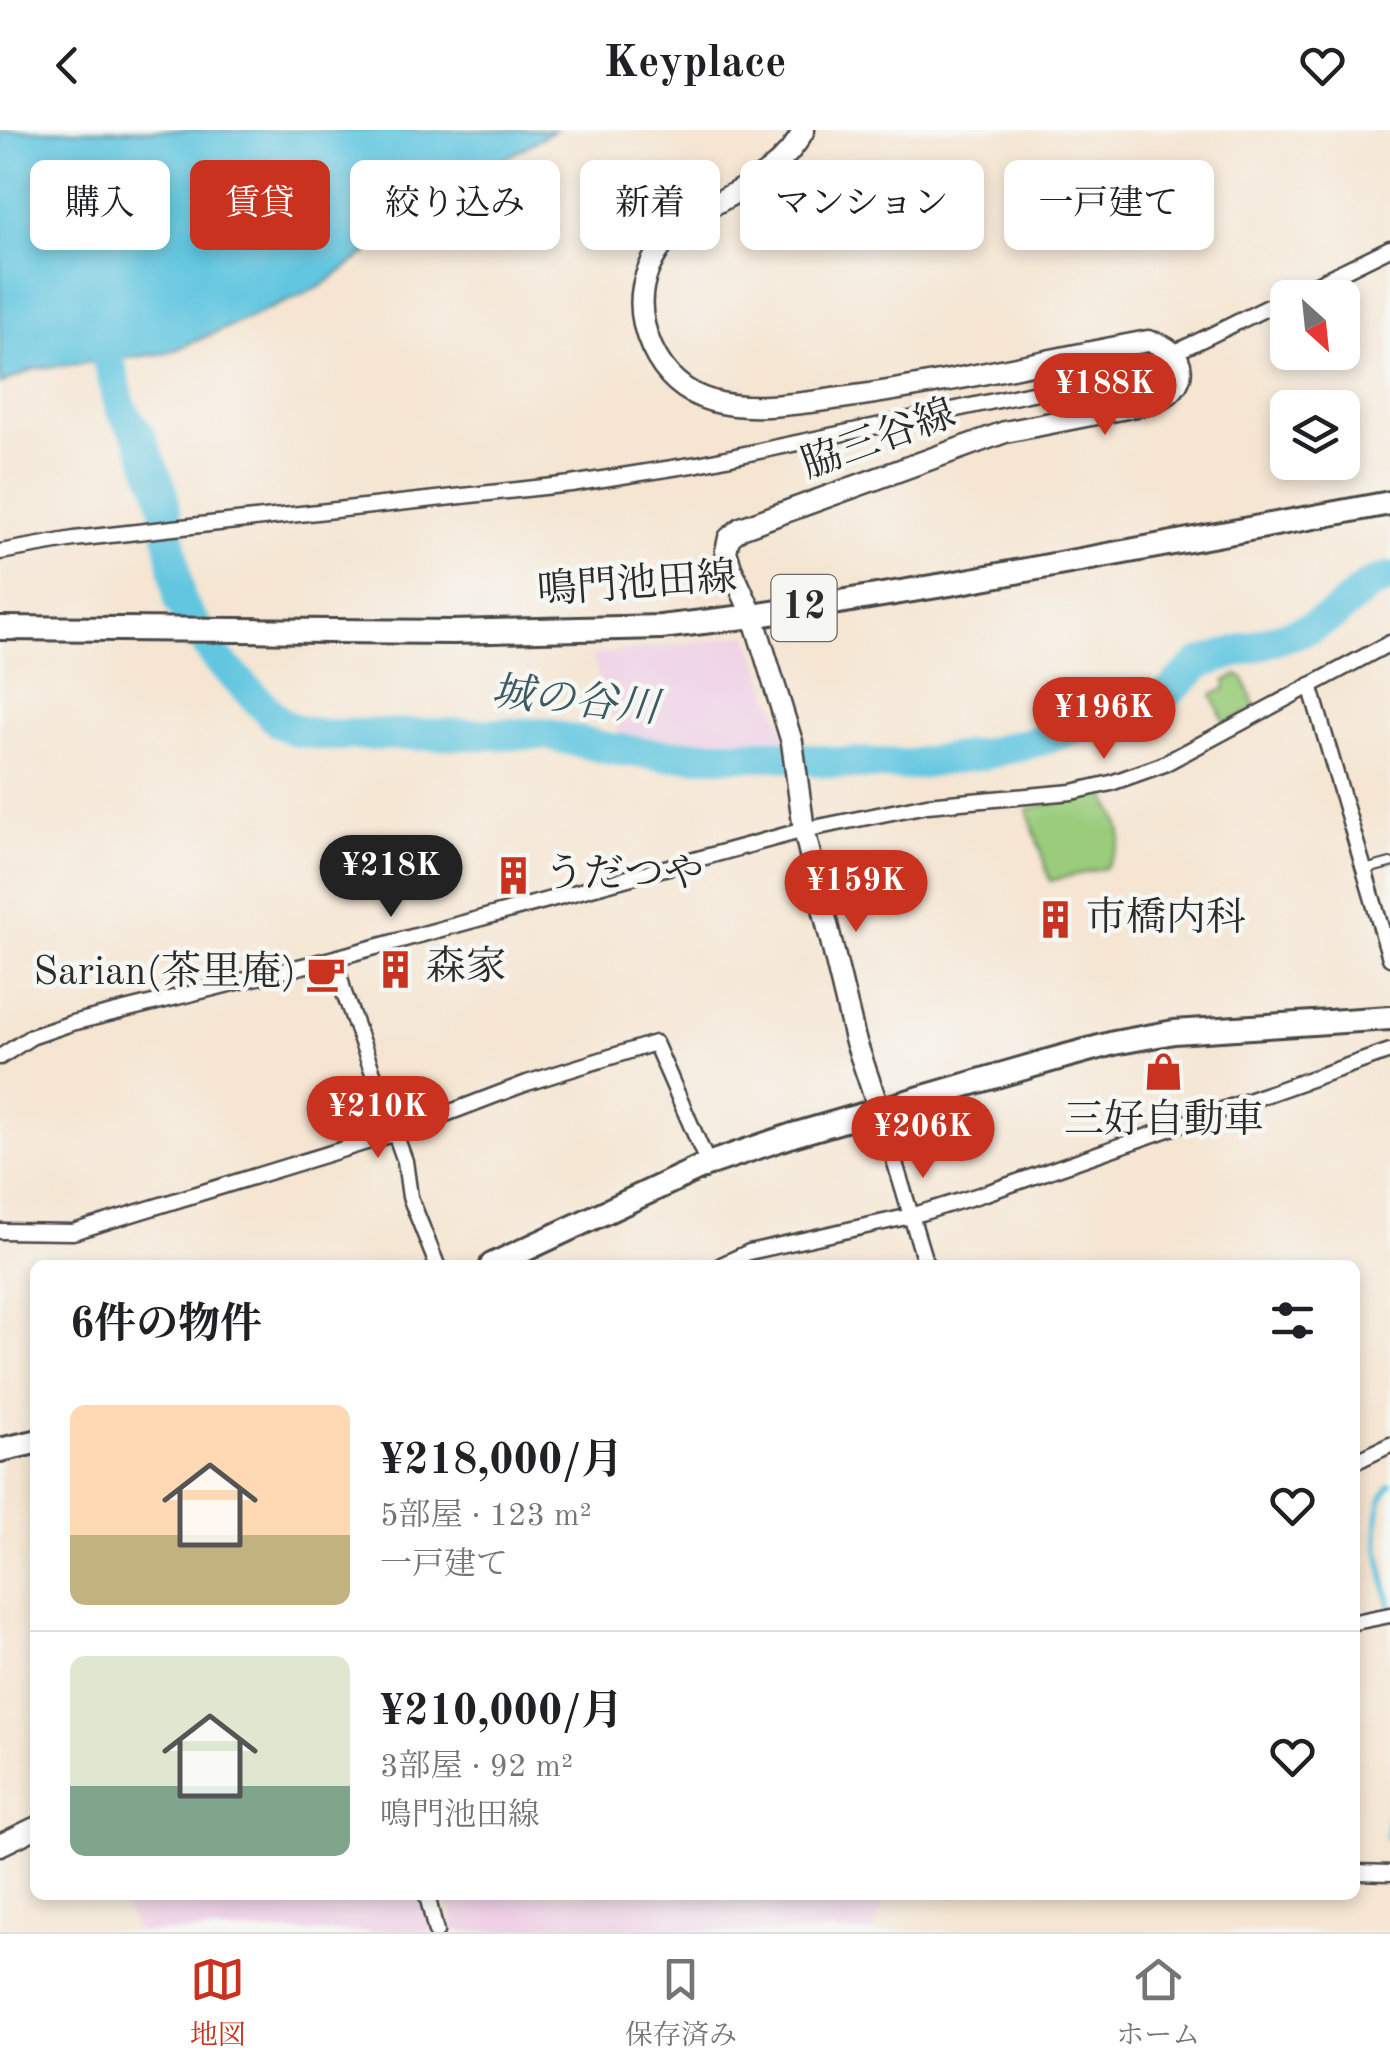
<!DOCTYPE html>
<html lang="ja">
<head>
<meta charset="utf-8">
<style>
	:root { --surface:#fff; --page:#f6f6f6; --text:#202124; --muted:#757577; --line:#e0e0e0; --accent:#c8321e }
	body { margin:0; font-family:"Old Standard TT","Noto Serif JP",serif; background:var(--page); color:var(--text); height:100vh; display:flex; flex-direction:column; font-size:38px; white-space:nowrap }
	* { box-sizing:border-box; margin:0 }
	p { font-size:32px; color:var(--muted) }
	.icon { flex:none; width:55px; height:55px; fill:none; stroke:currentColor; stroke-width:2; stroke-linecap:round; stroke-linejoin:round }
	.map { position:relative; flex:1; overflow:hidden }
	.sheet { position:absolute; left:30px; top:1130px; width:1330px; height:640px; display:flex; flex-direction:column; background:var(--surface); border-radius:15px; box-shadow:0 5px 15px #0003 }
	.sheet>* { flex:none }
	.top-card { position:absolute; left:30px; top:30px; width:1330px; height:90px; display:flex; gap:20px }
	.needle { width:65px; rotate:153deg }
	.controls { position:absolute; left:1270px; top:150px; display:grid; gap:20px }
	.controls a { display:grid; place-items:center; width:90px; height:90px; border-radius:15px; background:var(--surface); box-shadow:0 5px 15px #0003; font-size:50px }
	.price { position:absolute; translate:-50% -85px; padding:0 22px; border-radius:35px; background:var(--accent); color:#fff; font-size:32px; line-height:65px; filter:drop-shadow(0 2px 5px #0008) }
	.price::after { content:''; position:absolute; left:50%; top:60px; width:30px; height:22px; margin-left:-15px; background:inherit; clip-path:polygon(0 0,100% 0,50% 100%) }
	.price.active { background:#222; color:#fff }
	ul { padding:0; list-style:none }
	li { display:flex; align-items:center; gap:30px; height:250px; padding:0 40px }
	li+li { border-top:2px solid var(--line) }
	li span { display:grid; place-items:center; flex:none; width:280px; height:200px; border-radius:15px; color:#555 }
	li>.icon { margin-inline-start:auto }
	span .icon { width:120px; height:120px; fill:#fffc; stroke-width:1 }
	li b { font-size:42px }
	h2 { display:flex; justify-content:space-between; align-items:center; height:120px; padding:0 40px; font-size:42px }
	.chip { padding:0 35px; border-radius:15px; background:var(--surface); box-shadow:0 5px 15px #0003; font-size:35px; line-height:90px }
	.chip.active { background:var(--accent); color:#fff }
	header { display:flex; justify-content:space-between; align-items:center; height:130px; padding:0 40px; background:var(--surface); font-size:45px; font-weight:600 }
	.menu { display:flex; justify-content:space-around; align-items:center; height:140px; border-top:2px solid var(--line); background:var(--surface); font-size:28px; color:var(--muted) }
	.menu a { display:grid; justify-items:center; gap:5px }
	.menu .active { color:var(--accent) }
	.map>svg:first-child { display:block }
</style>
</head>
<body>
<header><svg class="icon" aria-label="back" viewBox="0 0 24 24"><path d="M15 5l-7 7 7 7"/></svg>Keyplace<svg class="icon" aria-label="heart" viewBox="0 0 24 24"><path d="M12 20l-8-8c-3-5 5-10 8-4 3-6 11-1 8 4z"/></svg></header>
<div class="map">
<svg width="1390" height="1802" viewBox="0 0 1390 1802">
	<rect width="100%" height="100%" fill="#f6f6f2"/>
	<filter id="ink" filterUnits="userSpaceOnUse"><feTurbulence type="fractalNoise" baseFrequency=".01" numOctaves="2"/><feDisplacementMap in="SourceGraphic" scale="20" xChannelSelector="R" yChannelSelector="G"/><feConvolveMatrix kernelMatrix="1 2 1 2 8 2 1 2 1" color-interpolation-filters="sRGB"/></filter>
	<filter id="wash" filterUnits="userSpaceOnUse"><feTurbulence type="fractalNoise" baseFrequency=".0048" numOctaves="4" result="noise"/><feDisplacementMap in="SourceGraphic" scale="40" xChannelSelector="R" yChannelSelector="G"/><feGaussianBlur stdDeviation="2.25" result="paint"/><feColorMatrix in="noise" values="0 0 0 0 0 0 0 0 0 0 0 0 0 0 0 0 0 1.4 0 .05"/><feComposite in="paint" operator="in"/></filter>
	<g filter="url(#wash)">
		<rect width="100%" height="100%" fill="#f5e5d2"/>
		<g fill="#efd0e6">
			<path d="M749,505L787,610L711,612L619,604L591,525Z"/>
			<path d="M120,1765H422L431,1802H136Z"/>
			<path d="M450,1765H886L874,1802H453Z"/>
		</g>
		<g fill="#9acc7b" stroke="#627c53" stroke-width="2.5">
			<path d="M1238,545L1245,550L1255,578L1225,594L1212,565L1226,558L1225,551Z"/>
			<path d="M1105,662C1120,701 1132,702 1105,738L1050,751L1027,679Z"/>
		</g>
		<path fill="#62c6e0" stroke="#467886" stroke-width="2.5" d="M0,0H555L461,54L320,157L168,223L34,239L0,254Z"/>
		<g fill="none" stroke-linecap="round" stroke-linejoin="round">
			<g stroke="#62c6e0" stroke-width="5">
				<path d="M1390,1355C1366,1386 1383,1440 1390,1475"/>
				<path d="M1387,1708L1390,1668"/>
			</g>
			<path stroke="#62c6e0" stroke-width="32" d="M90,190L110,236L121,279L140,307L162,361L180,472L217,529L280,593L297,601L325,605L545,604L611,619L665,625H776L838,633L907,635L985,624L1041,610L1145,574L1169,562L1199,534L1310,498L1335,484L1369,455L1390,448"/>
		</g>
	</g>
	<g filter="url(#ink)">
		<g fill="none" stroke-linecap="round" stroke-linejoin="round">
			<defs>
				<path id="service" d="M1364,740L1390,733"/>
				<g id="minor">
					<path d="M1288,168L1390,118"/>
					<path d="M0,422L74,409L571,354L698,334L1126,243C1182,222 1233,193 1288,168"/>
					<path d="M1310,555L1390,828"/>
					<path d="M335,828L344,863L405,1031L410,1067L437,1135"/>
					<path d="M0,927L31,907L72,893L335,828L804,700L927,675L1072,662L1111,653L1162,635L1390,513"/>
					<path d="M879,980L926,1135"/>
					<path d="M0,1101L73,1102L396,1003L527,953L655,913L708,1034"/>
					<path d="M721,1135L749,1122L911,1086L986,1063L1390,921"/>
					<path d="M1355,1332L1390,1315"/>
					<path d="M1355,1492L1390,1485"/>
					<path d="M1355,1742L1390,1743"/>
					<path d="M427,1765L436,1802"/>
				</g>
				<g id="secondary">
					<path d="M804,0C767,71 680,66 649,138C637,165 640,191 652,218C664,244 684,263 712,271C752,282 801,273 841,268C944,254 1045,230 1148,211C1191,220 1191,258 1152,273L1005,302L741,398L729,408L726,421L731,438L753,486L792,612L804,700L855,909L879,980"/>
					<path d="M0,1715L35,1698"/>
				</g>
				<g id="primary">
					<path d="M0,498L453,502L661,497L753,486L950,454L1390,373"/>
					<path d="M492,1135L708,1034L793,1005L1055,929L1114,913L1174,902L1390,888"/>
					<path d="M0,1320L35,1312"/>
				</g>
			</defs>
			<use href="#service" stroke="#494744" stroke-width="12"/>
			<use href="#minor" stroke="#494744" stroke-width="19"/>
			<use href="#secondary" stroke="#494744" stroke-width="25"/>
			<use href="#primary" stroke="#494744" stroke-width="28"/>
			<use href="#service" stroke="#fff" stroke-width="8"/>
			<use href="#minor" stroke="#fff" stroke-width="14"/>
			<use href="#secondary" stroke="#fff" stroke-width="20"/>
			<use href="#primary" stroke="#fff" stroke-width="22"/>
		</g>
	</g>
	<defs>
		<symbol id="building-bare" viewBox="-9 -9 18 18"><path d="M-4-6H4V6H1V3H-1V6H-4ZM-2.5-4.3h1.7v1.8h-1.7ZM.8-4.3h1.7v1.8H.8ZM-2.5-1h1.7V.8h-1.7ZM.8-1h1.7V.8H.8Z" fill="#c8321e" stroke="#f6f6f2" stroke-width="2.5" paint-order="stroke"/></symbol>
		<symbol id="cafe-bare" viewBox="-9 -9 18 18"><path d="M-5.5-4.5H6V0H3Q3 3.5 0 3.5H-2.5Q-5.5 3.5-5.5 0ZM3-3.2v2h1.7v-2ZM-6 4.5H4V6H-6Z" fill="#c8321e" stroke="#f6f6f2" stroke-width="2.5" paint-order="stroke"/></symbol>
		<symbol id="shop-bare" viewBox="-9 -9 18 18"><path d="M-5-2.5h2.3a2.7 3.5 0 0 1 5.4 0H5L5.5 6h-11ZM-1.5-2.5h3a1.5 2.3 0 0 0-3 0Z" fill="#c8321e" stroke="#f6f6f2" stroke-width="2.5" paint-order="stroke"/></symbol>
	</defs>
	<g fill-rule="evenodd">
		<use href="#building-bare" x="486" y="718" width="55" height="55"/>
		<use href="#building-bare" x="1028" y="762" width="55" height="55"/>
		<use href="#building-bare" x="368" y="812" width="55" height="55"/>
		<use href="#cafe-bare" x="298" y="816" width="55" height="55"/>
		<use href="#shop-bare" x="1136" y="914" width="55" height="55"/>
	</g>
	<g text-anchor="middle" dominant-baseline="central" stroke-width="9" stroke-linejoin="round" paint-order="stroke">
		<rect fill="#f6f6f2" stroke="#686867" stroke-width="2.5" x="771.5" y="445" width="65" height="66" rx="8"/>
		<g font-size="38" font-weight="bold" fill="#2b2b2b">
			<text x="804" y="478">12</text>
		</g>
		<g font-size="40" fill="#2b2b2b" stroke="#f6f6f2">
			<text transform="translate(879 311) rotate(-20)">脇三谷線</text>
			<text transform="translate(637 456) rotate(-4)">鳴門池田線</text>
		</g>
		<g font-size="40" fill="#2b2b2b" stroke="#f6f6f2" text-anchor="start">
			<text x="544" y="746">うだつや</text>
			<text x="1086" y="790">市橋内科</text>
			<text x="426" y="839">森家</text>
			<text x="296" y="844" text-anchor="end">Sarian(茶里庵)</text>
			<text x="1164" y="992" text-anchor="middle">三好自動車</text>
		</g>
		<g font-size="42" font-style="italic" fill="#3c5a61" stroke="#f6f6f2">
			<text transform="translate(575 572) rotate(6)">城の谷川</text>
		</g>
	</g>
</svg>
<div class="controls">
<a><svg class="needle" viewBox="-14 -14 28 28"><path d="M0-13l5 13h-10z" fill="#e53935"/><path d="M0 13l5-13h-10z" fill="#757577"/></svg></a>
<a><svg class="icon" aria-label="layers" viewBox="0 0 24 24"><path d="M12 4l9 5-9 5-9-5zM3 14l9 5 9-5"/></svg></a>
</div>
<b class="price" style="left:1105px;top:308px">¥188K</b>
<b class="price" style="left:1104px;top:632px">¥196K</b>
<b class="price active" style="left:391px;top:790px">¥218K</b>
<b class="price" style="left:856px;top:805px">¥159K</b>
<b class="price" style="left:378px;top:1031px">¥210K</b>
<b class="price" style="left:923px;top:1051px">¥206K</b>
<div class="top-card">
<a class="chip">購入</a>
<a class="chip active">賃貸</a>
<a class="chip">絞り込み</a>
<a class="chip">新着</a>
<a class="chip">マンション</a>
<a class="chip">一戸建て</a>
</div>
<section class="sheet">
<h2>6件の物件<svg class="icon" aria-label="filters" viewBox="0 0 24 24"><path d="M4 7h16M4 17h16"/><circle cx="9" cy="7" r="2"/><circle cx="15" cy="17" r="2"/></svg></h2>
<ul>
<li><span style="background:linear-gradient(#ffd9b3 65%,#c2b280 0)"><svg class="icon" aria-label="home" viewBox="0 0 24 24"><path d="M3 11l9-7 9 7M6 9v11h12V9"/></svg></span><div><b>¥218,000/月</b><p>5部屋 · 123 m²</p><p>一戸建て</p></div><svg class="icon" aria-label="heart" viewBox="0 0 24 24"><path d="M12 20l-8-8c-3-5 5-10 8-4 3-6 11-1 8 4z"/></svg></li>
<li><span style="background:linear-gradient(#dfe7d0 65%,#7fa58c 0)"><svg class="icon" aria-label="home" viewBox="0 0 24 24"><path d="M3 11l9-7 9 7M6 9v11h12V9"/></svg></span><div><b>¥210,000/月</b><p>3部屋 · 92 m²</p><p>鳴門池田線</p></div><svg class="icon" aria-label="heart" viewBox="0 0 24 24"><path d="M12 20l-8-8c-3-5 5-10 8-4 3-6 11-1 8 4z"/></svg></li>
</ul>
</section>
</div>
<nav class="menu">
<a class="active"><svg class="icon" aria-label="map" viewBox="0 0 24 24"><path d="M3 6l6-2 6 2 6-2v14l-6 2-6-2-6 2zM9 4v14M15 6v14"/></svg>地図</a>
<a><svg class="icon" aria-label="saved" viewBox="0 0 24 24"><path d="M7 4h10v16l-5-4-5 4z"/></svg>保存済み</a>
<a><svg class="icon" aria-label="home" viewBox="0 0 24 24"><path d="M3 11l9-7 9 7M6 9v11h12V9"/></svg>ホーム</a>
</nav>
</body>
</html>
